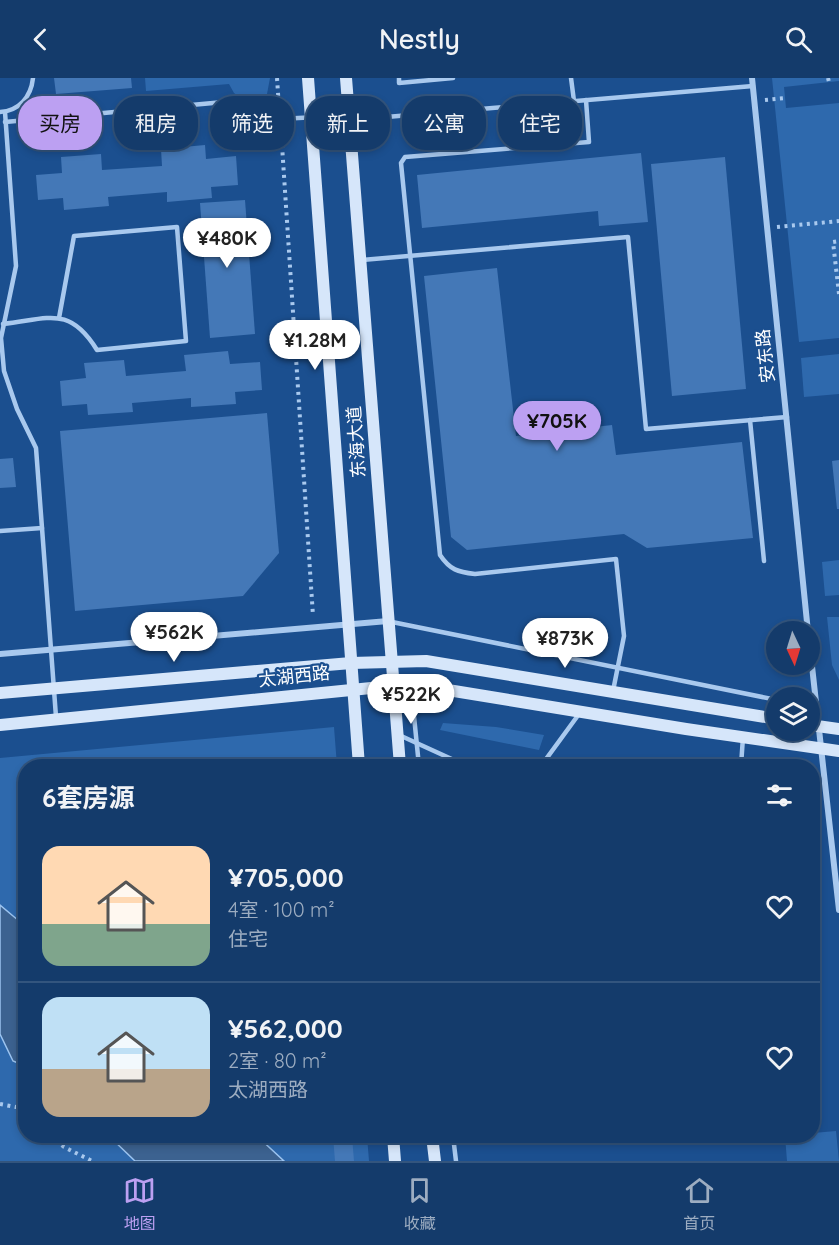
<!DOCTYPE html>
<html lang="zh">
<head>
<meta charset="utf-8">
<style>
	:root { --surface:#143b6b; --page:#214673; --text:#f1f3f6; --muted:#9dadc1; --line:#33557e; --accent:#bca0f2 }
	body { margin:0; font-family:Quicksand,"Noto Sans SC",sans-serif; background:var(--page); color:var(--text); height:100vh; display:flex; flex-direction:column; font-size:22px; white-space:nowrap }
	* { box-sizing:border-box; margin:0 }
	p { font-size:20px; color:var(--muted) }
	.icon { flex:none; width:33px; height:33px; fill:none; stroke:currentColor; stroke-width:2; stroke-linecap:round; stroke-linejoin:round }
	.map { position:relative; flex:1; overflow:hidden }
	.details { position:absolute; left:18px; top:681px; width:802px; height:384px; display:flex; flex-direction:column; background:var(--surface); border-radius:24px; box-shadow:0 3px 9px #0003,0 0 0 2px var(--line) }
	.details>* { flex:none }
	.banner { position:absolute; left:18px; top:18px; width:804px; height:54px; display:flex; gap:12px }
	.needle { width:39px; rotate:176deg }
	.tools { position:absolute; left:766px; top:543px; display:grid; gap:12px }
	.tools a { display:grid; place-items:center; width:54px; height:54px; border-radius:50%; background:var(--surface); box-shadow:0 3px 9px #0003,0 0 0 2px var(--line); font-size:30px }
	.price { position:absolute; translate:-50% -51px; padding:0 14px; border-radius:21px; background:#fff; color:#222; font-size:20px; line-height:39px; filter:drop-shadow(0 2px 3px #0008) }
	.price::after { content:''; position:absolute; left:50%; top:36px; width:18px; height:14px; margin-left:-9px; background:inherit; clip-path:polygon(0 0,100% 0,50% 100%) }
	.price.selected { background:var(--accent); color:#111 }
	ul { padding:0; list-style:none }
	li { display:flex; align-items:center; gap:18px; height:150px; padding:0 24px }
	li+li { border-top:2px solid var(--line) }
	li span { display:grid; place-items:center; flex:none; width:168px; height:120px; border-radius:18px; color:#555 }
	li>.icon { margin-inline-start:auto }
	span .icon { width:72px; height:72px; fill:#fffc; stroke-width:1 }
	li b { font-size:26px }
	h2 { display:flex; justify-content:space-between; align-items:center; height:72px; padding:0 24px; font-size:26px }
	.tag { padding:0 21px; border-radius:24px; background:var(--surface); box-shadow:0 3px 9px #0003,0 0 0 2px var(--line); font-size:21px; line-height:54px }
	.tag.selected { background:var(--accent); color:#111 }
	header { display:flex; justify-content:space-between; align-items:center; height:78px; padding:0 24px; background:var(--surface); font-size:27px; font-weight:600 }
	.dock { display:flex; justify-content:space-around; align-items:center; height:84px; border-top:2px solid var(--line); background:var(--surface); font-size:16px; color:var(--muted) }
	.dock a { display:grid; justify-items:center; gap:3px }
	.dock .selected { color:var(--accent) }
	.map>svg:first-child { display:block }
</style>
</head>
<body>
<header><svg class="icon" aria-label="back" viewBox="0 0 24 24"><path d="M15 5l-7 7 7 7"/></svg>Nestly<svg class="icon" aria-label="search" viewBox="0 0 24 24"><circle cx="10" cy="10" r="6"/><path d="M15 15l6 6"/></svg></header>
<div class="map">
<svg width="839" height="1083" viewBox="0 0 839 1083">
	<rect width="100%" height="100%" fill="#1b4f8f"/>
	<g fill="#2e69ad">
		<path d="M145,0H270L267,16L262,22L248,25L234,15L229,6L146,13Z"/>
		<path d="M772,0H839V3L784,9L786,30L839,25V260L799,264Z"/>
		<path d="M839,276V316L804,319L801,280Z"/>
		<path d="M839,482V517L825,518L822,484Z"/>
		<path d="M827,539H839V602L832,587Z"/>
		<path d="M443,645L496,649L544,657L539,672L440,652Z"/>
		<path d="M334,649L337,688H26V1058H367L369,1083H0V680Z"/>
		<path d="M836,1053L839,1083H787L785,1058H813V1055Z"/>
	</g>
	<g fill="#3c6290" stroke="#9cc4f0" stroke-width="1.5">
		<path d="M0,827L25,848V988L13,983L0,956Z"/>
		<path d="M109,1058H257L284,1083H135Z"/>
	</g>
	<g fill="#4478b7">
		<path d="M54,0H131L132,10L56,16Z"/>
		<path d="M205,67L206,81L236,78L238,107L211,109L212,120L167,124V114L108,119L109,128L64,132L63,120L38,122L36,97L62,95L61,79L101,76L102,92L162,88L161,71Z"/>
		<path d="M641,75L648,144L599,148L598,133L422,150L417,97Z"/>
		<path d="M725,79L746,311L672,318L651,86Z"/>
		<path d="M245,122L255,256L210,260L200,125Z"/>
		<path d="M497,190L516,358L612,347L616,377L742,364L753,460L647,470L624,456L467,472L451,459L424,198Z"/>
		<path d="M228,273L230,286L260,284L262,312L235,314L236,326L191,329V320L132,325L133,334L88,337L87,326L62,328L60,303L86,300L84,285L124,282L126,298L186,293L184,277Z"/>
		<path d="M267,335L279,475L243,518L75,533L60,353Z"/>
		<path d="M13,380L16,409L0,410V381Z"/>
		<path d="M839,382V431H837L832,383Z"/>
		<path d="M333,1058H352L354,1083H335Z"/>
	</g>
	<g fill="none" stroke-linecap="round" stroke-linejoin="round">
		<g stroke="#a9c9ee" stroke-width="4" stroke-dasharray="3 4.5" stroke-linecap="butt">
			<path d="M277,0L279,30"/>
			<path d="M828,0L829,4"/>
			<path d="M765,22L785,20"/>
			<path d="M281,52L313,538"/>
			<path d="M777,149L839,143"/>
			<path d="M839,216L833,164L839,163"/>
			<path d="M0,1026L26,1031"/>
			<path d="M50,1058L64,1069L92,1083"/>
		</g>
		<g stroke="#a9c9ee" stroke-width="4.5">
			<path d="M399,0V5L453,0"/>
			<path d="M571,0L574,23"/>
			<path d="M586,22L589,64L405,79L401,85L440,477C450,492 458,494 475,496L616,481L624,558L613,613"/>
			<path d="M0,34C19,33 31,19 33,0"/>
			<path d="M351,42L753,8"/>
			<path d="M5,44L224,24C261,49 306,39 348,36"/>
			<path d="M362,182L628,159L646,351L787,339"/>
			<path d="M3,246C49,241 69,227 97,272L186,263L177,149L74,158L59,240"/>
			<path d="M750,342L764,483"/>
			<path d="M42,450L56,639"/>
			<path d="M0,453L42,450L36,370L17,331L4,293L1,260L16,188L5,34"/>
			<path d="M392,544L777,622"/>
			<path d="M411,608L419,688"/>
			<path d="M810,629L816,630"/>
			<path d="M399,657L467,688"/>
			<path d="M541,688L579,636"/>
			<path d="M741,688L743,659"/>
			<path d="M813,1022V1030"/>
			<path d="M453,1058L456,1083"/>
			<path d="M481,1058L501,1064L560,1058"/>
		</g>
		<g stroke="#a9c9ee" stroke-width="6">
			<path d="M752,0L808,554"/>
			<path d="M810,570L839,832"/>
			<path d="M0,576L388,543"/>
		</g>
		<g stroke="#d6e6fa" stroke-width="12">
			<path d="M308,0L359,688"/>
			<path d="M346,0L400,688"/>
			<path d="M0,615L351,585L426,583L777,641"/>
			<path d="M0,647L411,606L686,651L839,673"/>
			<path d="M810,647L839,651"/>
			<path d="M393,1058L395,1083"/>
			<path d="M432,1058L435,1083"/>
		</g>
	</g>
	<g text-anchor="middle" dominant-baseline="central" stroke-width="4.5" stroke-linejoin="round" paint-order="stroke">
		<g font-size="18" fill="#fff" stroke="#1b4f8f">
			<text transform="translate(765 278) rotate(-96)">安东路</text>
			<text transform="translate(356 364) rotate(-94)">东海大道</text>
			<text transform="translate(294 598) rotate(-6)">太湖西路</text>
		</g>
	</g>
</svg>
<div class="tools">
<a><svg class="needle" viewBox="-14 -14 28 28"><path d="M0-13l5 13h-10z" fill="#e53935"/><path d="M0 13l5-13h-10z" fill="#9dadc1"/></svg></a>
<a><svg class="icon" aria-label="layers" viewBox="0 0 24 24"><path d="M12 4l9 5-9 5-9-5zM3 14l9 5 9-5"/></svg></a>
</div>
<b class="price" style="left:227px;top:191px">¥480K</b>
<b class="price" style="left:315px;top:293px">¥1.28M</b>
<b class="price selected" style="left:557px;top:374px">¥705K</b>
<b class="price" style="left:174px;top:585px">¥562K</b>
<b class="price" style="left:565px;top:591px">¥873K</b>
<b class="price" style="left:411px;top:647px">¥522K</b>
<div class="banner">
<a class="tag selected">买房</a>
<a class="tag">租房</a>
<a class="tag">筛选</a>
<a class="tag">新上</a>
<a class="tag">公寓</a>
<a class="tag">住宅</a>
</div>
<section class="details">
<h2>6套房源<svg class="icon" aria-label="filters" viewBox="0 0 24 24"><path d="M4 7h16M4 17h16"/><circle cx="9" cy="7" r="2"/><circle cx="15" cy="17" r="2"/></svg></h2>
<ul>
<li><span style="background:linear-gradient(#ffd9b3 65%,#7fa58c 0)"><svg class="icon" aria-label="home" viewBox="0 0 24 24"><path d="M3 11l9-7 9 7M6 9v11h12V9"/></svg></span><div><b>¥705,000</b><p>4室 · 100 m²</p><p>住宅</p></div><svg class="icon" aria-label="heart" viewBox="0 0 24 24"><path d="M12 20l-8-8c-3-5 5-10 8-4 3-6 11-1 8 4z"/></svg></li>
<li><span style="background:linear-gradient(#bfe0f5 60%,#b9a48a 0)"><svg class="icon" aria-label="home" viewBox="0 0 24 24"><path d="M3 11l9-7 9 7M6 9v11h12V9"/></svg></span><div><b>¥562,000</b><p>2室 · 80 m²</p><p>太湖西路</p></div><svg class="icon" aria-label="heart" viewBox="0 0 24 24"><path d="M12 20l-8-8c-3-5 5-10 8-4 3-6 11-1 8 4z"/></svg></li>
</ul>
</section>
</div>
<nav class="dock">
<a class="selected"><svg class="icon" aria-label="map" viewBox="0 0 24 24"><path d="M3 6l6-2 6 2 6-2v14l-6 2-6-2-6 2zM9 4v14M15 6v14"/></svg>地图</a>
<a><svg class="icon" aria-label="saved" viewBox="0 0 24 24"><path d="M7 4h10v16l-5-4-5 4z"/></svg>收藏</a>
<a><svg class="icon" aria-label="home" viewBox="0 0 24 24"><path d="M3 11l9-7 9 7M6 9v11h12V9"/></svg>首页</a>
</nav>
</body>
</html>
